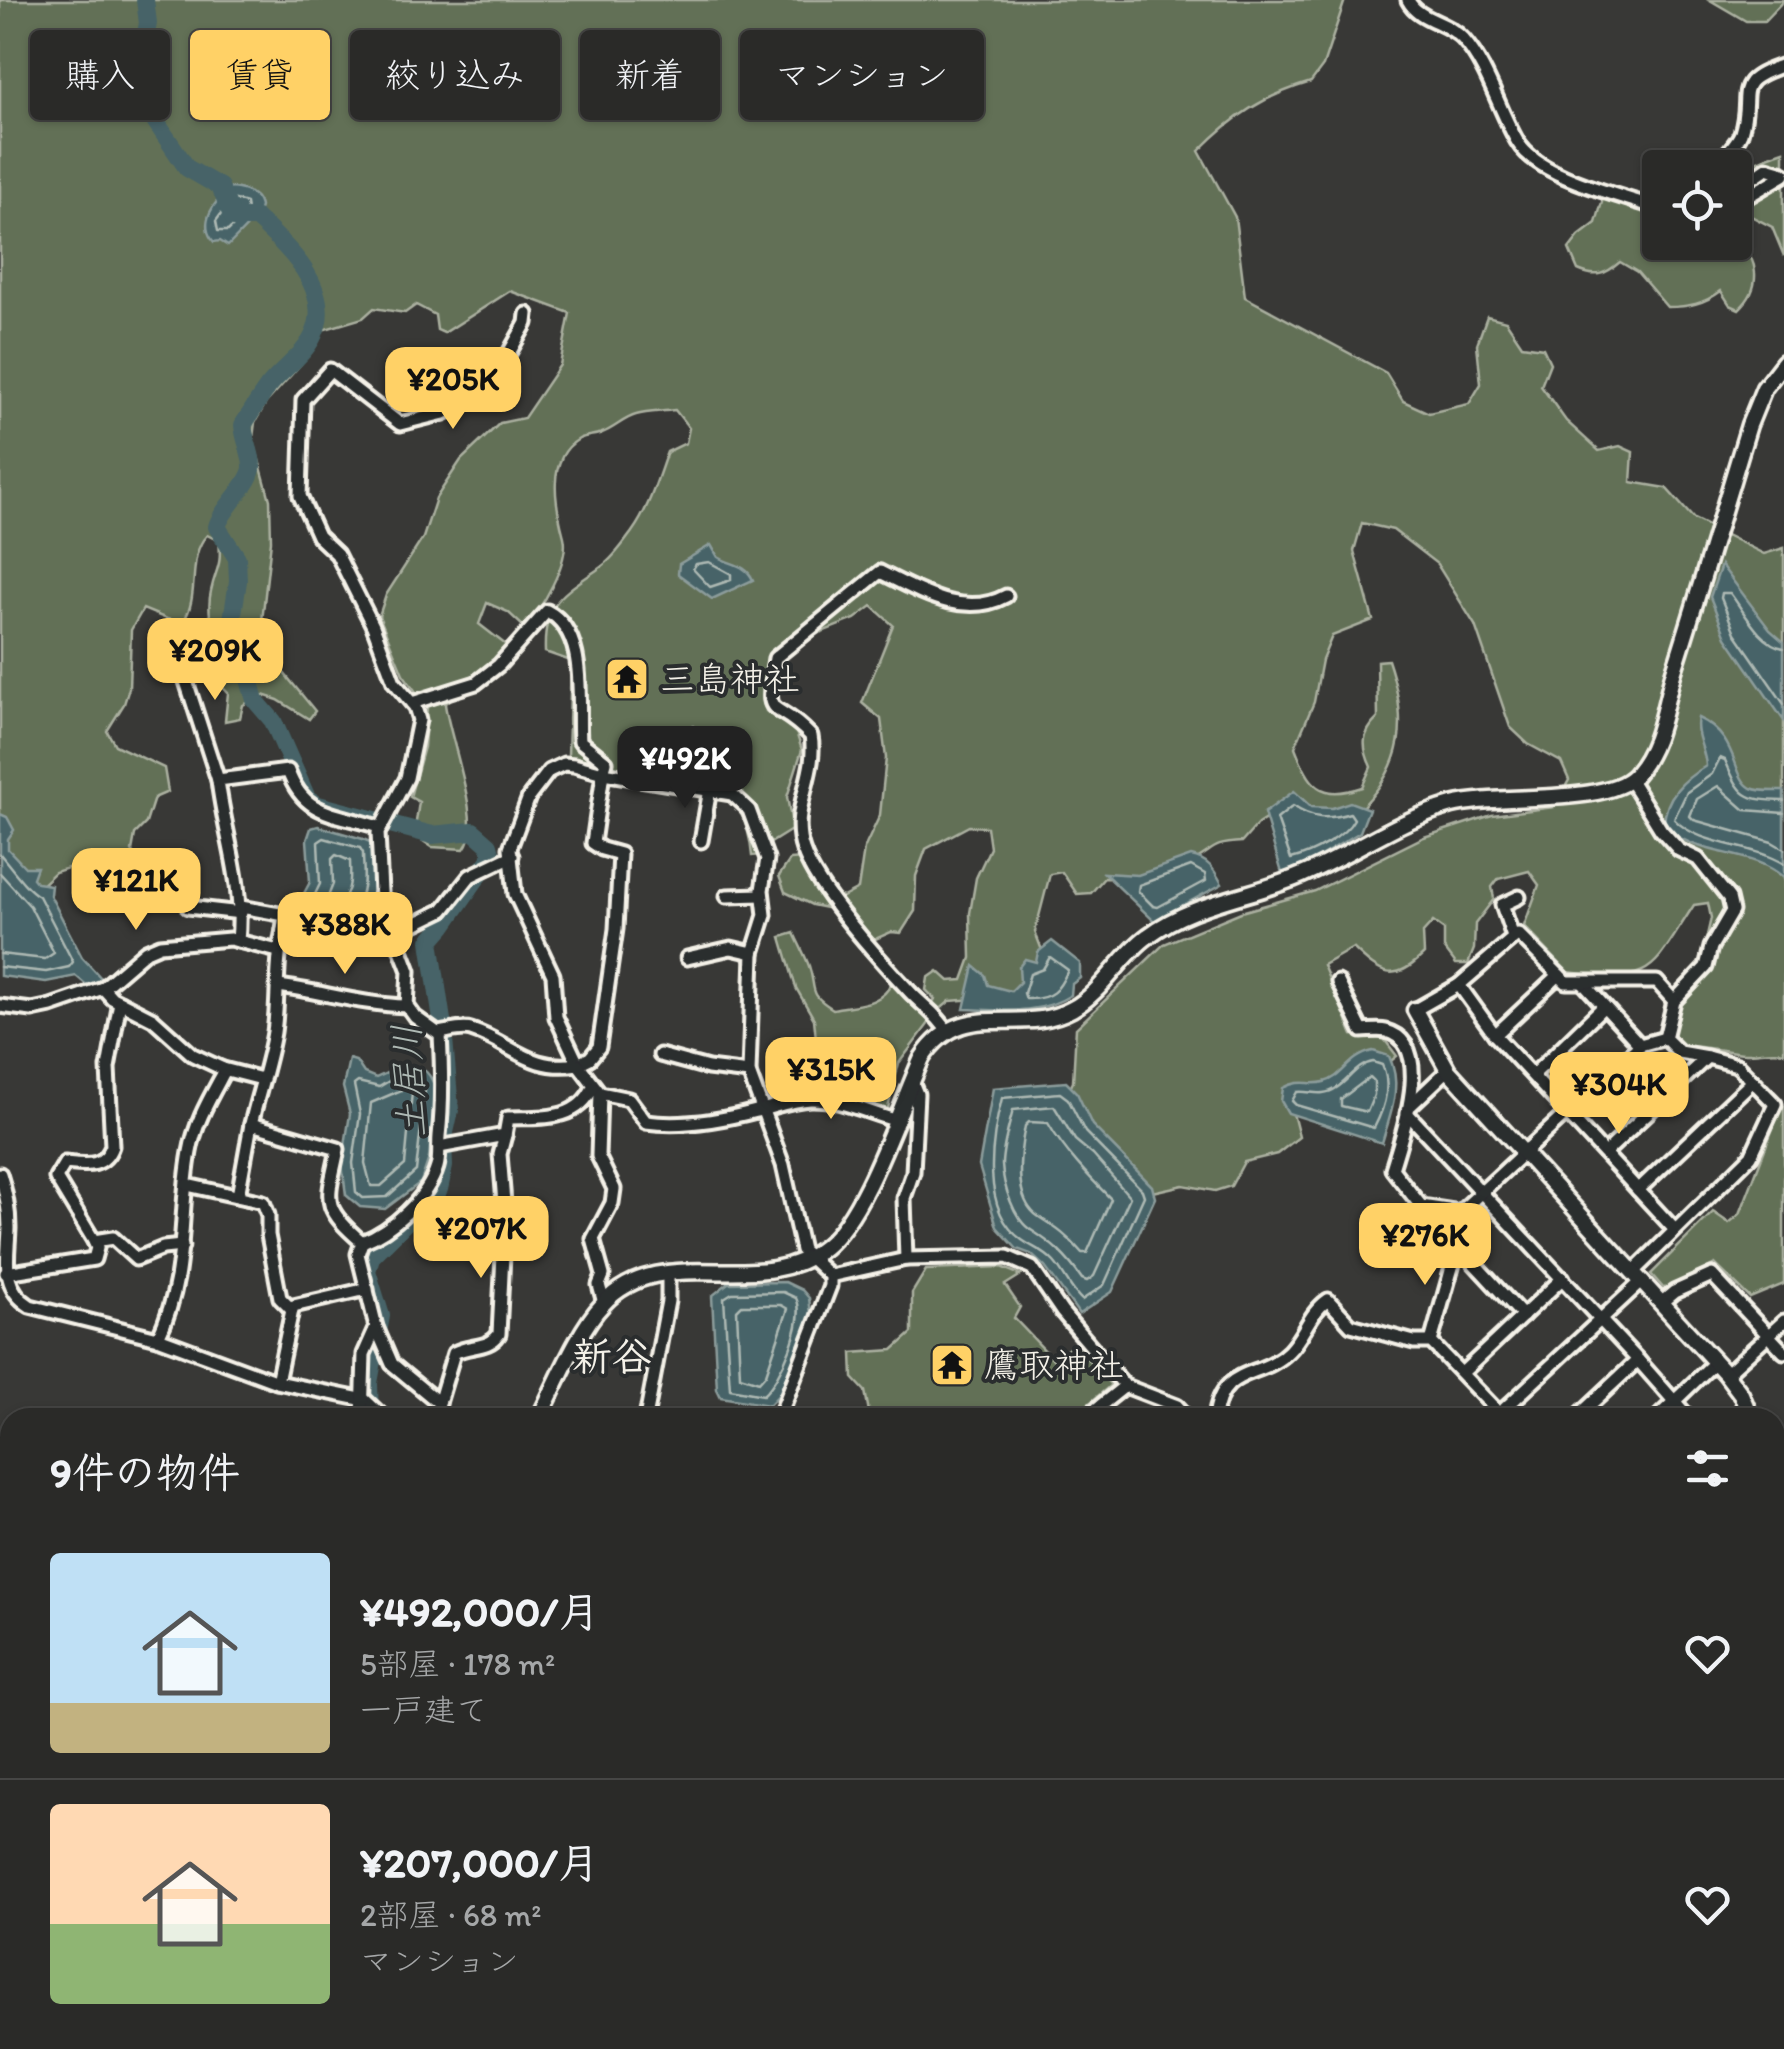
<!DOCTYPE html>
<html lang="ja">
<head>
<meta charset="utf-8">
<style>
	:root { --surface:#2a2a28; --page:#323230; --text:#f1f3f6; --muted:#a5a7a8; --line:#464645; --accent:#ffd166 }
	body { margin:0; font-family:Itim,"Klee One",sans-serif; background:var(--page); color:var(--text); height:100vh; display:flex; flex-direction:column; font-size:38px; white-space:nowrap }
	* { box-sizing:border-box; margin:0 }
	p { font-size:32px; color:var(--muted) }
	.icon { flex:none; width:55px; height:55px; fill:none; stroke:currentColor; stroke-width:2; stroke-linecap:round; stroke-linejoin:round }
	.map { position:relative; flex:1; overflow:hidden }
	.panel { position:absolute; left:0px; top:1408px; width:1785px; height:642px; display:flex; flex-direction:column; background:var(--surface); border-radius:30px 30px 0 0; box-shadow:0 2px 8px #0004,0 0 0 2px var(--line) }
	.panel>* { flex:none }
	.guide { position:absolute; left:30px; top:30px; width:1000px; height:90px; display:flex; gap:20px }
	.controls { position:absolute; left:1642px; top:150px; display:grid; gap:20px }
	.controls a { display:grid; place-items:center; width:110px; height:110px; border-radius:10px; background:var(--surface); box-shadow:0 2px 8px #0004,0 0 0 2px var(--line); font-size:50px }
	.price { position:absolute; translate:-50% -85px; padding:0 22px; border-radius:20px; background:var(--accent); color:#111; font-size:32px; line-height:65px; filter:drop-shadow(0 2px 5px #0008) }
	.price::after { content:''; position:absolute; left:50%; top:60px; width:30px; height:22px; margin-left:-15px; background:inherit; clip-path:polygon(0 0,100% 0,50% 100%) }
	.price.on { background:#222; color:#fff }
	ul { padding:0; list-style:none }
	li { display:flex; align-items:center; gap:30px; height:250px; padding:0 50px }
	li+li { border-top:2px solid var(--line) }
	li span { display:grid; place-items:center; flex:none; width:280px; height:200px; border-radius:10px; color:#555 }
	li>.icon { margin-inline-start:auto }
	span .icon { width:120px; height:120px; fill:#fffc; stroke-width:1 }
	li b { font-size:42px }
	h2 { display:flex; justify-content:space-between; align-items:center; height:120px; padding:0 50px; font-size:42px }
	.tag { padding:0 35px; border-radius:10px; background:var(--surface); box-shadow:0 2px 8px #0004,0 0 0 2px var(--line); font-size:35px; line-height:90px }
	.tag.on { background:var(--accent); color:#111 }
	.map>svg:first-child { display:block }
</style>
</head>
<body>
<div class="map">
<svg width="1784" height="2049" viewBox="0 0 1784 2049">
	<rect width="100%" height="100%" fill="#383836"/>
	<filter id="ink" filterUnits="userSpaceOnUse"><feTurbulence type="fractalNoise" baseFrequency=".01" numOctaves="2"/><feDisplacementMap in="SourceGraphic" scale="20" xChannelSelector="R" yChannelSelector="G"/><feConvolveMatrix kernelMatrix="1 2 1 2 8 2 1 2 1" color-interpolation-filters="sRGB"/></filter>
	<g filter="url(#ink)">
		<g fill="#627057" stroke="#abb0a0" stroke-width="2.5">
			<path d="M0,0H1345L1323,66L1311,82C1264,96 1233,116 1199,151L1235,217L1245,297L1386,373L1403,401L1429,413L1469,404L1481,384L1477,344L1487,316L1506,321L1522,345L1543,348L1550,363L1541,386L1566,421L1599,451L1620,446L1633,452L1631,482L1666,488L1694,519L1764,554L1784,548V1052C1770,1049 1757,1054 1743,1053C1723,1051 1705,1046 1685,1046L1673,1034L1679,1004L1695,988L1711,918L1708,903L1694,905C1649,974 1656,983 1568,972L1524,926L1539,885L1529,871L1498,879L1492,887L1494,899L1475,924L1474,949L1468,964H1456L1444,948V930L1433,922L1423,933L1424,954C1394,984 1381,975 1353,948L1323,965L1353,1035L1384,1039L1397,1056L1386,1065L1289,1098L1299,1137L1277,1154L1244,1162L1231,1186L1215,1191L1183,1185L1143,1194L1063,1103L1073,1082L1076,1028L1164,944L1241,912L1315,891L1424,837L1492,815L1554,807L1569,780L1561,762L1528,744L1510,727L1475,625L1437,564L1393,530L1362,523L1354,551L1373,620L1332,636L1322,660L1314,702L1295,747C1310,786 1319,801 1362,787L1371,767C1362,747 1361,734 1378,718L1377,661L1388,660C1409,722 1405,766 1357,812H1307L1292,802L1258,824L1242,842C1208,844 1217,849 1191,862C1163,874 1135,880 1104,878L1091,893L1077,894L1062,872L1050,874L1035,932L1043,953L1024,985L1012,996L950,1001L938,1011L899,1063L888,1108L874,1119C843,1113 836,1102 822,1073L832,1053L816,1039L814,1019L796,988L781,937L794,933C799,944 805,955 809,966C817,990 807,993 833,1009C856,1004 882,1006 892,982L904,988L916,1009L925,1012L935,999L926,990L928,978L938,971L949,981L963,980L971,958L970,913L976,878L990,848L987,827L969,826L926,849L916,876L915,911L901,933L891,932L871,941L851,913L812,905L785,892L779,876L790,860L804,859L819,889L843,897L858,889L864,849L880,815L886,758L881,719L862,703L893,625L872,606L855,619L819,633L767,666L766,711L796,732L802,750L787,797L793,829L769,844L762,855L752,856C749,819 736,796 704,777V739L693,726L649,751L636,773L568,756L571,661L545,652C543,601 563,594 601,567C613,559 624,543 632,532C649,509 657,479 667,452L686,443L689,428L675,410C662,412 648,411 636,415C624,418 614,429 602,433C595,436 586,435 579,439C545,459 556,507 564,537C570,561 541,611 524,627L508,612L487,603L479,624L506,645L485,671L445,704C449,737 484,826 464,849L432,847L414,835L419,802L410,797L424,747L427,707L403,674L379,616L386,595L423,538L436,498L461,460L500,423L524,418L560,365L570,313L510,291L444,333L437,330L435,315L416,305L405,313L374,308L363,318L322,330L301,364L266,403L255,422L253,438L270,500L271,541L262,621L284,673L315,711L309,719L278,700L263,695L243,705L240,718L225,721L228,693L195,659L205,645L215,642C211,625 207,608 211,591C216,567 222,568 219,541L207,535C186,557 201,596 183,622L167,619L143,609L131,630L129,688L124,704L107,731L115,745L164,768L168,792L154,798L146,823L135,834L132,851L142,869L158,880L152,894L134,890L110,855L55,872L35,891L0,849Z"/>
			<path d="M1710,0H1784L1764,21H1746Z"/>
			<path d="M1784,151V256L1772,227L1745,213L1735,219C1735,171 1737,167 1784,151Z"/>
			<path d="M1604,195L1660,216V242H1735V239C1760,258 1762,288 1739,309L1730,305L1721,291C1704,304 1688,307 1667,307L1637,272L1620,262C1605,275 1596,278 1578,270L1569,249L1579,236L1596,223Z"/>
			<path d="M1784,1107V1284L1750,1298L1715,1264L1665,1290L1651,1274L1713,1212L1729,1223L1740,1214L1780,1110Z"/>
			<path d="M1001,1267L1021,1275L1005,1285L1020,1307L1014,1318L1054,1360L1074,1344L1111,1385L1073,1417H870L865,1391L853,1378L852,1353L893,1350L912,1333V1293L926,1270Z"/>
			<path d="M0,1686L10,1688V1942L0,1940Z"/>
			<path d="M66,2040H114L113,2049H64Z"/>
		</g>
		<g fill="#466467" stroke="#8c9c9b" stroke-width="2.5">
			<path d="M231,188C243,189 258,193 260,207L257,216L228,246L220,241L214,242C197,223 215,200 231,188Z"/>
			<path d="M711,545L718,557C731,565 746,564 753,580L712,599L678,574L679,564Z"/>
			<path d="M1721,565L1770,630L1784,642V721L1726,637L1710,597Z"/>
			<path d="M1698,718C1740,737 1731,777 1751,788C1760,792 1774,791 1784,791V878C1751,847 1692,859 1664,824C1665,796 1684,779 1706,766C1705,749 1694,734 1698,718Z"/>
			<path d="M1294,791L1311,807L1332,808L1350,802L1369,809L1360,832L1302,867L1282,873L1264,813Z"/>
			<path d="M0,814L7,817L14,830L8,839V849L25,867H37L33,878L37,883L51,885L50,895L82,957L102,979L90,988L76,976L46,982L0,976Z"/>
			<path d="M318,826L363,839L370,842L373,848C373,863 376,883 371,898C361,929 310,947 294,912L310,882L307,840L311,828Z"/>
			<path d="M1191,856C1208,859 1214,869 1222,884L1154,921L1104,873L1138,875Z"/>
			<path d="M1052,941L1080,963V978L1072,984L1071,995C1039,1016 1000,1010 964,1009L974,966L985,975L988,985L1011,991L1020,982L1019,967L1025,959L1036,962L1038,952Z"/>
			<path d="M1373,1051L1389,1056C1403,1086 1391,1112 1382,1143L1288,1113L1281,1101L1283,1088C1301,1078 1309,1086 1324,1082C1344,1077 1347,1057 1373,1051Z"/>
			<path d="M349,1059L356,1061L364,1073L376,1078L387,1073L394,1066C415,1063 431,1067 435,1090L429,1158L421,1182L385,1209L360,1207L346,1195L342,1164L350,1114L343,1087Z"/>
			<path d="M1066,1082L1077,1093L1092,1125L1152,1186L1155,1198L1112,1292L1079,1314L1045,1267L1031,1254L1017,1249L997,1227L979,1166L993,1088Z"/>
			<path d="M785,1282L802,1290L809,1298L811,1314L786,1387L769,1405L721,1397L717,1389L712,1296L728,1283Z"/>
			<path d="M0,1915L10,1927V2040H66L64,2049H0Z"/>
			<path d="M525,2040H653L652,2049H526Z"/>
		</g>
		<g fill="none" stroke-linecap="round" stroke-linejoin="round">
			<g stroke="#aeb9b4" stroke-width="2.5">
				<path d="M232,199L246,203L247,212L228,231H218L216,221Z"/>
				<path d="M709,562L731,574V580L710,587L693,569L696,564Z"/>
				<path d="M1784,648C1760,645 1744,611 1730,593H1722L1721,598L1735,633L1784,704"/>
				<path d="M1784,801C1744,800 1741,797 1725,760L1720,758L1712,774L1687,792L1674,819C1700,847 1751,843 1784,864"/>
				<path d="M1293,806C1312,819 1327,820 1350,813L1354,819C1345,837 1311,854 1291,859L1277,819Z"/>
				<path d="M1784,813L1745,810L1718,786L1697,799L1690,816L1694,820L1772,842L1784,849"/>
				<path d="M324,838L360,848L363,853C363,866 366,884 361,895C352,918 324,929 307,911L320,884L318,842Z"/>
				<path d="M0,854C11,867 26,889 39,896L73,962L69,967L46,972L0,967"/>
				<path d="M336,855L350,861C351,881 352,899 330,907L326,902L333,884L332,859Z"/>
				<path d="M1191,866L1205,874L1206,881L1158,907L1153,906L1138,891L1139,885Z"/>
				<path d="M0,873L30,906L54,953L45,959L0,954"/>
				<path d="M1050,957L1068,970C1059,990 1052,1000 1026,999L1024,993L1030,974L1043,969Z"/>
				<path d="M1373,1062L1382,1065C1392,1085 1384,1109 1374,1128L1296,1105L1292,1101L1297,1092C1306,1091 1315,1094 1323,1093C1344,1091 1353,1065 1373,1062Z"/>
				<path d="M409,1074L421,1079L425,1091L416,1171L387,1197L363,1198L356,1192L353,1163L360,1114L354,1085L358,1082L379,1087L399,1075Z"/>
				<path d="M1370,1077L1374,1081V1095L1367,1112L1341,1106V1099Z"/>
				<path d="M406,1088L412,1092L405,1165L381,1186H371L365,1163L371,1103Z"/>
				<path d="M1060,1093L1068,1099L1085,1132L1142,1190L1144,1196L1104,1285L1082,1300C1071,1291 1064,1273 1054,1262C1044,1251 1033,1248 1022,1240C980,1210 991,1140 1002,1098Z"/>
				<path d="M1054,1106L1075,1140L1093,1155L1130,1197L1094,1276L1087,1281L1082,1279C1067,1257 1053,1244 1031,1230C1014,1220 1003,1185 1002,1165C1002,1148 1009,1126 1013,1110Z"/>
				<path d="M1029,1122L1048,1123C1064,1151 1088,1176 1111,1199L1087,1253H1082C1069,1237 1056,1228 1039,1217C1012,1200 1020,1151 1025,1126Z"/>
				<path d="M783,1292L796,1298C807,1319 780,1381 763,1395L730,1389L724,1298L732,1293Z"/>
				<path d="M742,1305H781L788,1309L766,1374L759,1382L740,1376L737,1310Z"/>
			</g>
			<path stroke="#8c9c9b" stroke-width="2.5" d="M156,2040L157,2049"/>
			<g stroke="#466467" stroke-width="18">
				<path d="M145,0L148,23L135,91L187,168L220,187L233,218H256C286,245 334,289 314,334C305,355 282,369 268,387C259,399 251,413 243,425C244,439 251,451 252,465C254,482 222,507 217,527L237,558L238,581L232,620L255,700L273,721L307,798L318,805L432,835L473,831L489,845L492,856L443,926L430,941L443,1027L450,1110L443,1141L444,1166L439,1189L371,1257L367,1271L381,1316L369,1383L370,1418"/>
				<path d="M353,2049V2040"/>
			</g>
			<defs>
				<g id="minor">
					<path d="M1408,0C1419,21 1447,21 1463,39C1488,67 1498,108 1517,141C1538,178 1620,195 1660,209"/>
					<path d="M1719,168C1723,154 1736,146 1741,133C1754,91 1729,83 1784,65"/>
					<path d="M1735,190L1767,168L1784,173"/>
					<path d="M1735,204L1784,175"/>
					<path d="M167,649L184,675L218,780"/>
					<path d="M412,703L476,683L499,665L547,611C589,633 577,701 580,741L606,762L603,773L574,765L564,764L549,771L529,797L510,848L515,894L553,975L556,1017L578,1064L590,1058L599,1047L616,929L620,854L602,849L593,843L603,773L732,794L749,810L767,859L762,890L765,915L753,953L749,1073L783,1165L802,1250L830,1276V1286L779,1418"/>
					<path d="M1630,780L1661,830L1679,850L1698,859L1729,898L1732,911L1711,947L1706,967L1674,1001L1665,1038"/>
					<path d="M701,841L710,789"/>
					<path d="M727,896L762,895"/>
					<path d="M188,907L241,913"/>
					<path d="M241,907L285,915L283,930"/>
					<path d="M392,935L443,910L470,876L512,856"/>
					<path d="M1513,937L1502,905L1519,897"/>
					<path d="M238,941C244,882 225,838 218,780L288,771C305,819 340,813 381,828"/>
					<path d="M687,958L731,948L753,953"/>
					<path d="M1559,975L1495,1035L1675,1230"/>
					<path d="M1338,982L1362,1031C1369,1031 1379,1029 1386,1031C1436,1044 1401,1138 1392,1169L1421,1206L1460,1212"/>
					<path d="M1583,983L1604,1006"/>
					<path d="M1459,985L1495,1035"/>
					<path d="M279,986C323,992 363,1005 407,1006"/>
					<path d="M103,988L112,998L153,1019L193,1055L223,1069L224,1072C210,1098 195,1123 190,1152C178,1218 189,1273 158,1338"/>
					<path d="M0,1006L32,1010L51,1006L103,988L146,951L160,945L230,939L278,951"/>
					<path d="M1415,1010L1459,985L1518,934L1566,982H1657L1674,1001"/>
					<path d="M947,1031C937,1014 923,1006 910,992C880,960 816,889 803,850C789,809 818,774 811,736C772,694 764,727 775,658L880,572C919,591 964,619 1006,596"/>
					<path d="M438,1033C448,1032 462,1027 471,1030C512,1043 529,1072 578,1064L600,1093L629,1099L646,1122C681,1127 722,1120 756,1111C775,1107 791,1100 810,1099C839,1098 868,1113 895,1120"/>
					<path d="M660,1055L708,1068L749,1073"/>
					<path d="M223,1069L262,1079"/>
					<path d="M1533,1075L1604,1006L1640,1045"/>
					<path d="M600,1093L598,1156L614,1189L612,1203L593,1239L603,1275L599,1285L604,1303"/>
					<path d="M1411,1105L1448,1070"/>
					<path d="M1407,1113L1638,1360"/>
					<path d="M439,1147L505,1135L508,1118C541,1117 577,1122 593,1087"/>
					<path d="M1605,1153L1707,1057L1737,1065L1775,1104L1751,1156L1633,1272"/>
					<path d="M0,1174C6,1192 9,1209 9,1228C8,1260 0,1287 30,1306L158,1338L277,1382L365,1400L384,1418"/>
					<path d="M187,1185L263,1202L268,1215V1235L280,1298L292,1310L277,1382"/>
					<path d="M1638,1190L1753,1081"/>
					<path d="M238,1196L251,1124"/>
					<path d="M94,1241L113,1238L136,1259L163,1248L182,1246"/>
					<path d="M362,1242C319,1205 328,1200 338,1149L251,1124C258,1094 269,1063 274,1032C279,998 275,963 283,930L293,927L317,939L330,941L344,938L361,928L375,914L381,892L378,833L407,778L419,720L415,707L394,682L373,626L337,554L318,536L300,496L303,400L330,370L400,424L444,413L487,392L526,323L527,314"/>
					<path d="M362,1242C391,1231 428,1198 437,1167C440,1157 438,1146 439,1136C443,1102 442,1069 440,1035L415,1017L407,1006L409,971L401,950L375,914"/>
					<path d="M362,1242L358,1254L376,1327L392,1364L439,1403L437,1418"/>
					<path d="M1458,1246L1523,1316"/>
					<path d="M906,1259L904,1198L913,1172L917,1094L912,1082"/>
					<path d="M6,1273L94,1259L97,1248L94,1241L56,1178L65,1163C85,1165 104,1169 112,1146L108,1068L120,1002"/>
					<path d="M830,1276L906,1259L1007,1257L1032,1268L1062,1312L1125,1386L1177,1406L1188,1418"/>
					<path d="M1661,1303L1674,1292L1712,1275L1784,1352"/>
					<path d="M289,1307L367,1289"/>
					<path d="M1431,1342L1458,1246L1460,1212L1640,1045L1665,1038L1679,1052L1707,1057"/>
					<path d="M1462,1373L1563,1278"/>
					<path d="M1726,1374L1784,1321"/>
					<path d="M439,1403L454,1353C470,1344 488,1350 499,1334L505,1215L500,1154L505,1135"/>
					<path d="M1500,1413L1642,1281"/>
					<path d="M362,1418L364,1354L376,1327"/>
					<path d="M646,1418L668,1301V1272"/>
					<path d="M1085,1418L1125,1386"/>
					<path d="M1215,1418C1221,1364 1261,1380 1289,1351C1305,1335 1308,1314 1328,1300L1351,1325L1414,1342H1431L1504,1418"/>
					<path d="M1576,1418L1638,1360L1689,1418"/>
					<path d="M1657,1418L1715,1362"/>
					<path d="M8,1478L7,1468L10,1461"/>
					<path d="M1775,1490L1784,1491"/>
					<path d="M1775,1603L1784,1586"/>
					<path d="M1775,1681L1784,1688"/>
					<path d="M1775,1959L1784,1954"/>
					<path d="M165,2040L166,2049"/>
					<path d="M218,2040L225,2049"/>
					<path d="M503,2040V2049"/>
					<path d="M959,2040L962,2049"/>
					<path d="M1209,2040L1215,2049"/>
					<path d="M714,2049L717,2040"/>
					<path d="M816,2049L831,2040"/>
					<path d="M1566,2049V2040"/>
				</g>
				<g id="tertiary">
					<path d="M1415,1010L1448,1070L1726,1374L1741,1394L1751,1418"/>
					<path d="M539,1418C556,1385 578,1330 603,1304C662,1239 759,1301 825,1247C866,1214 899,1109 922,1058C963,995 1019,1038 1072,1009C1103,992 1120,956 1148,936C1193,902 1251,897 1302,875C1354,853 1397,820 1452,805C1499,793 1607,806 1635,775C1661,745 1663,708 1674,671C1700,589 1724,507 1749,425L1764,388L1784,362"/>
					<path d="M1775,1720L1784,1742"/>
					<path d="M339,2049V2040"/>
				</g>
				<g id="secondary">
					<path d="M0,1657L10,1661"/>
					<path d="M1254,2040L1263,2049"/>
				</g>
			</defs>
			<use href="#minor" stroke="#f4f1e8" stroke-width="19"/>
			<use href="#tertiary" stroke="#f4f1e8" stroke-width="21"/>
			<use href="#secondary" stroke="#f4f1e8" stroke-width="22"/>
			<use href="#minor" stroke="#2a2d2e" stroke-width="11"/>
			<use href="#tertiary" stroke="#2a2d2e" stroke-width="14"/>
			<use href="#secondary" stroke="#2a2d2e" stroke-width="15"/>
		</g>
	</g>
	<defs>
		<symbol id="temple-square" viewBox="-11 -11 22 22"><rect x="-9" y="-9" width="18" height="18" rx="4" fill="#ffd166" stroke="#2a2d2e"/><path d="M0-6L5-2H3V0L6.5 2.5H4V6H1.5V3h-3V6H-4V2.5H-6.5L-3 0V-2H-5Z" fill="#111"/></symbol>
	</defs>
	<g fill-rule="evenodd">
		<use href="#temple-square" x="602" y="654" width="50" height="50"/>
		<use href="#temple-square" x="927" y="1340" width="50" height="50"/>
	</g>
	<g text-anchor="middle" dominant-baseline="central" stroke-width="8" stroke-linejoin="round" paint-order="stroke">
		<g font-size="35" fill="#f4f1e8" stroke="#2a2d2e" text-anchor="start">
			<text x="660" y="679">三島神社</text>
			<text x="984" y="1365">鷹取神社</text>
		</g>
		<g font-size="38" font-style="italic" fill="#aeb9b4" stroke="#2a2d2e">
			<text transform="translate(409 1081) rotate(-93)">土居川</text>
		</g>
		<g font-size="40" font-weight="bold" fill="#f4f1e8" stroke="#2a2d2e">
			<text x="612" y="1356">新谷</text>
		</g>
	</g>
</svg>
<div class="controls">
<a><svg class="icon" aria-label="locate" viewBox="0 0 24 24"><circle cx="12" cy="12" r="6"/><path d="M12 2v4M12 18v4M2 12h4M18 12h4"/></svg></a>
</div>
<b class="price" style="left:453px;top:432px">¥205K</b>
<b class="price" style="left:215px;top:703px">¥209K</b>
<b class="price on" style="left:685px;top:811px">¥492K</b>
<b class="price" style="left:136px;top:933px">¥121K</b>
<b class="price" style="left:345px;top:977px">¥388K</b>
<b class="price" style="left:831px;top:1122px">¥315K</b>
<b class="price" style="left:1619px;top:1137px">¥304K</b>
<b class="price" style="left:481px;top:1281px">¥207K</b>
<b class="price" style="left:1425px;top:1288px">¥276K</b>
<div class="guide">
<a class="tag">購入</a>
<a class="tag on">賃貸</a>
<a class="tag">絞り込み</a>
<a class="tag">新着</a>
<a class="tag">マンション</a>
</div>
<section class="panel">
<h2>9件の物件<svg class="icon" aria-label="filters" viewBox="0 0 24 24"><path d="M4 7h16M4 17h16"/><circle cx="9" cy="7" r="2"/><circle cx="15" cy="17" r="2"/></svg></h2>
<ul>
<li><span style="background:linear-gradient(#bfe0f5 75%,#c2b280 0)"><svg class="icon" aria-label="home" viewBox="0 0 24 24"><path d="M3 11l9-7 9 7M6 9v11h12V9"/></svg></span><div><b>¥492,000/月</b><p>5部屋 · 178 m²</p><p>一戸建て</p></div><svg class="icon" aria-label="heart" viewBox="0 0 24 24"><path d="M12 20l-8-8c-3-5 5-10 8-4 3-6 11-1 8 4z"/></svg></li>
<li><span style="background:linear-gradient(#ffd9b3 60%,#8fb573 0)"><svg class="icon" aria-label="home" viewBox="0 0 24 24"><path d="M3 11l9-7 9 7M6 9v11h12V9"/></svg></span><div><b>¥207,000/月</b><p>2部屋 · 68 m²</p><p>マンション</p></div><svg class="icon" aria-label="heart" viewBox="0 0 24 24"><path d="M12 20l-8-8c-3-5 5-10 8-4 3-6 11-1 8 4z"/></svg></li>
</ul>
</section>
</div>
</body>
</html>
